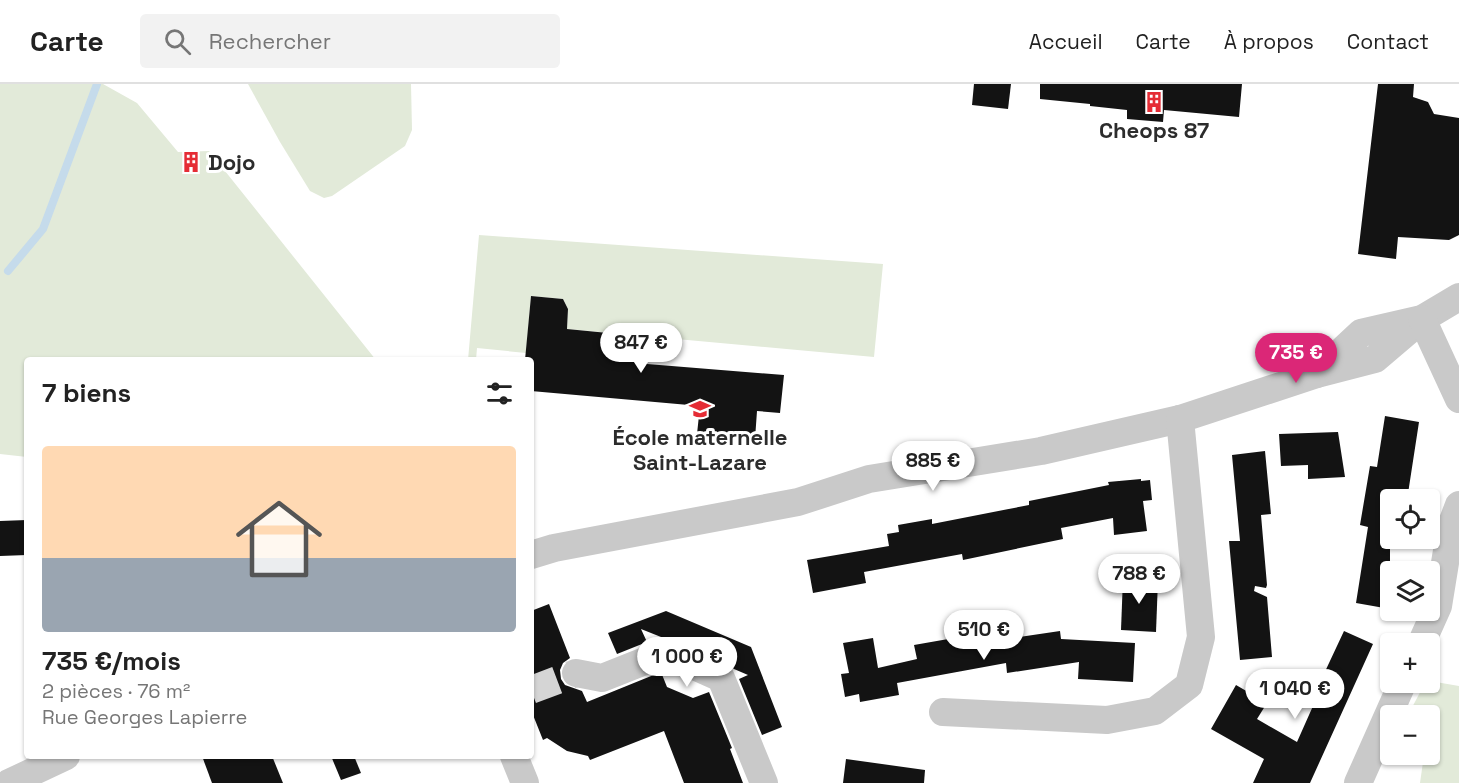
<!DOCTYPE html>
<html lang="fr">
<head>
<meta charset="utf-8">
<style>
	:root { --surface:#fff; --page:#f2f2f2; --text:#222; --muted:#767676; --line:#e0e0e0; --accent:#db2777 }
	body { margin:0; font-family:"Space Grotesk",sans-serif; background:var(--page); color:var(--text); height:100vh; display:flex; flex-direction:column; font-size:22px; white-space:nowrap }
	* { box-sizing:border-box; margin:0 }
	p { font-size:20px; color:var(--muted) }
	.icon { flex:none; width:33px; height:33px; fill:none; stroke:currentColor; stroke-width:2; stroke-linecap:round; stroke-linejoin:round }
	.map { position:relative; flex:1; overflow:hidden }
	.details { position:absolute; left:24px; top:273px; width:510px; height:402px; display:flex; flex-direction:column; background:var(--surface); border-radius:6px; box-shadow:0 2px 4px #0004 }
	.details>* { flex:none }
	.tools { position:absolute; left:1380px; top:405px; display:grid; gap:12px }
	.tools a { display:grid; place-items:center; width:60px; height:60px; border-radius:6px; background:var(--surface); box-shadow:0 2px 4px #0004; font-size:30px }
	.price { position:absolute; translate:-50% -51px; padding:0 14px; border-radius:21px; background:#fff; color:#222; font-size:20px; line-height:39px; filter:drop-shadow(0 2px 3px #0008) }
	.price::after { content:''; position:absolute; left:50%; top:36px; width:18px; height:14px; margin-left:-9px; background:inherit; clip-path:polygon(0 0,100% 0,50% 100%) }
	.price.current { background:var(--accent); color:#fff }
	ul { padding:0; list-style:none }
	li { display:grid; align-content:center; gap:12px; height:318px; padding:0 18px }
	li+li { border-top:2px solid var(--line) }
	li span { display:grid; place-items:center; height:186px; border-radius:6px; color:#555 }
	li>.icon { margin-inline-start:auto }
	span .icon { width:108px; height:108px; fill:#fffc; stroke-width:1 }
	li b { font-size:26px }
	h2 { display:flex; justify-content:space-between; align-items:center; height:72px; padding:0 18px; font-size:26px }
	header { display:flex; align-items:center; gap:36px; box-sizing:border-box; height:84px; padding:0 30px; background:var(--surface); border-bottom:2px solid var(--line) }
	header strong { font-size:28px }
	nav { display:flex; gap:33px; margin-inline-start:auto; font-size:21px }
	.search { width:420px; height:54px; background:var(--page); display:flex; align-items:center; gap:15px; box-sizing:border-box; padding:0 21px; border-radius:6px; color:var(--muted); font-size:22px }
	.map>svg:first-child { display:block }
</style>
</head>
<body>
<header>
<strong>Carte</strong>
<div class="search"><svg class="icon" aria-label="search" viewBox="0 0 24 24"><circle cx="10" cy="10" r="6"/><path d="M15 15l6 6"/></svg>Rechercher</div>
<nav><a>Accueil</a><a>Carte</a><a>À propos</a><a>Contact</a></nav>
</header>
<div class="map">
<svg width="1459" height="699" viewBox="0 0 1459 699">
	<rect width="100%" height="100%" fill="#fff"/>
	<g fill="#e2ead9">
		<path d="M0,0H103L137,19L178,68L209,67L376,276H27V373L0,370Z"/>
		<path d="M248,0H411L412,46L405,62L332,112L324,114L310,107L280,58Z"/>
		<path d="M479,151L883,180L874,273L567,245L568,225L563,215L531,212L526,269L477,264L476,276H468Z"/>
		<path d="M1430,597L1459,602V699H1420L1424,671L1430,670V632L1408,631L1425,599L1430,598Z"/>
	</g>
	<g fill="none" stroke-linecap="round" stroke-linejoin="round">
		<path stroke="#c5dbeb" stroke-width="8" d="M8,187L43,145L97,0"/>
	</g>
	<g fill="#131313">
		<path d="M974,0H1011L1008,25L972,21Z"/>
		<path d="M1040,0H1242L1239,33L1164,26L1163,38L1127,35V26L1090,22V20L1040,15Z"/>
		<path d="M1378,0H1414L1413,13L1428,18L1434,30L1459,34V151L1449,156L1398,153L1396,175L1358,170Z"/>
		<path d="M531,212L563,215L568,225L567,245L649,253L647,280L784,291L780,329L757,327L755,355L697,350L700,322L531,307V276H525Z"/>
		<path d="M1385,332L1419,338L1407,416H1390V525L1356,519L1368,443L1360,441L1370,382L1377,383Z"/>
		<path d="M1338,348L1345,393L1308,395V381L1281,382L1279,350Z"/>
		<path d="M1265,367L1271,430L1261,431L1267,501L1266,504L1255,502L1254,507L1267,513L1272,573L1240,576L1229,457H1240L1232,371Z"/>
		<path d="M1141,395V397L1150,396L1152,416L1143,417L1147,447L1114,451L1113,434L1061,444L1063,455L963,476L962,470L864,488L866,499L813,509L807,476L889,462L887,450L899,448L898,441L932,435V440L1029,421V417L1109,401L1108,398Z"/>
		<path d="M27,436V471L0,472V437Z"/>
		<path d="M1123,494L1158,496L1156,548L1121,546Z"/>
		<path d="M549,520L570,574L563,579L560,586L561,595L565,601L582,607L587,618L661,588L667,603L693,614L709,608L732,664L730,665L743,699H684L664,647L590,676L588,672L567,667L547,654L543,656L531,626V527Z"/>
		<path d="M666,527L751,563L782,643L762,651L739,595L748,591L734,585L728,579L672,554L661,553L641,545L647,558L617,570L608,549Z"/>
		<path d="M1060,547L1061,555L1135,559L1133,598L1078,595L1079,578L1007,589L1006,579L897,599L899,611L860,618L859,610L845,613L841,590L849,589L843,559L873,554L878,584L917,575L914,561L971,551L972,560Z"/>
		<path d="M1344,547L1373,560L1310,699H1253L1264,675L1211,645L1236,601L1267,619L1257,635L1297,658L1325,595L1322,594Z"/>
		<path d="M202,672H272L283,699H212Z"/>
		<path d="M331,672H354L361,689L341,696Z"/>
		<path d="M846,675L925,686L924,699H843Z"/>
	</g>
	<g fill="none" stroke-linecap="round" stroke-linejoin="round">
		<path stroke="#d5d5d5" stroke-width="28" stroke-dasharray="28 14" stroke-linecap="butt" d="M531,606L576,589"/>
		<g stroke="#c9c9c9" stroke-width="28">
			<path d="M1422,235L1361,249L1317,290L1375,275L1422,235L1459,213"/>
			<path d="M1422,235L1459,315"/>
			<path d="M531,471L554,464L798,418L869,395L1041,367L1180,335L1317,290"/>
			<path d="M1421,560L1438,522L1451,442L1459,421"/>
			<path d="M576,589L602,594L665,569L721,594L764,699"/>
			<path d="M943,628L1107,636L1155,627L1189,601L1201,553L1180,335"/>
			<path d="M514,672L525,699"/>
			<path d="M9,699L66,672"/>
			<path d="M1358,699L1403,598"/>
		</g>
	</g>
	<defs>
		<symbol id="building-bare" viewBox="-9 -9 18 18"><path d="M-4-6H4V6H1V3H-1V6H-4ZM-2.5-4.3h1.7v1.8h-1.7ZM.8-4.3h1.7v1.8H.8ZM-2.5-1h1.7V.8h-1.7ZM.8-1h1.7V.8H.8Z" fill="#e52c35" stroke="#fff" stroke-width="2.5" paint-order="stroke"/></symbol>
		<symbol id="school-bare" viewBox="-9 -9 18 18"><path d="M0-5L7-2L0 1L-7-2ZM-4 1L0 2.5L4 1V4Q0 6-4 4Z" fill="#e52c35" stroke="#fff" stroke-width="2.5" paint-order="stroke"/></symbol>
	</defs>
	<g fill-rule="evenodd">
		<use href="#building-bare" x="1139" y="3" width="30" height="30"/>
		<use href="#building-bare" x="176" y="63" width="30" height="30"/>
		<use href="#school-bare" x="685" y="310" width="30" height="30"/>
	</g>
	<g text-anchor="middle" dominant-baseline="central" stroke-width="6" stroke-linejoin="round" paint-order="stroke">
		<g font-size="22" font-weight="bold" fill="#2c2c2c" stroke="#fff">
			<text x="1154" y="46">Cheops 87</text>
			<text x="208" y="78" text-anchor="start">Dojo</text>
			<text x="700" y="353">École maternelle<tspan x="700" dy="25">Saint-Lazare</tspan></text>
		</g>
	</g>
</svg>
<div class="tools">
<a><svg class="icon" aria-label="locate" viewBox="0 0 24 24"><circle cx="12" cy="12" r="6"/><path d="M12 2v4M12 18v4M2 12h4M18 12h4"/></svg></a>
<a><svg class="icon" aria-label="layers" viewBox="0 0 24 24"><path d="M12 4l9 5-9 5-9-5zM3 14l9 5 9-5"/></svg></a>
<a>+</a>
<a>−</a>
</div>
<b class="price" style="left:641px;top:290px">847 €</b>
<b class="price current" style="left:1296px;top:300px">735 €</b>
<b class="price" style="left:933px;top:408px">885 €</b>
<b class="price" style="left:1139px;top:521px">788 €</b>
<b class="price" style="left:984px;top:577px">510 €</b>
<b class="price" style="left:687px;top:604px">1 000 €</b>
<b class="price" style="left:1295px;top:636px">1 040 €</b>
<section class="details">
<h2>7 biens<svg class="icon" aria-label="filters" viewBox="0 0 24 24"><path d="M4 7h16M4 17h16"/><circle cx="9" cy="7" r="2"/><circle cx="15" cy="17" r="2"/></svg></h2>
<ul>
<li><span style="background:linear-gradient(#ffd9b3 60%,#9aa5b1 0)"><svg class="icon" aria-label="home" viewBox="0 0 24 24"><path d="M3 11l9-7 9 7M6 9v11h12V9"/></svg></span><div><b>735 €/mois</b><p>2 pièces · 76 m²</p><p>Rue Georges Lapierre</p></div></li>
</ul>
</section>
</div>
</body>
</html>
